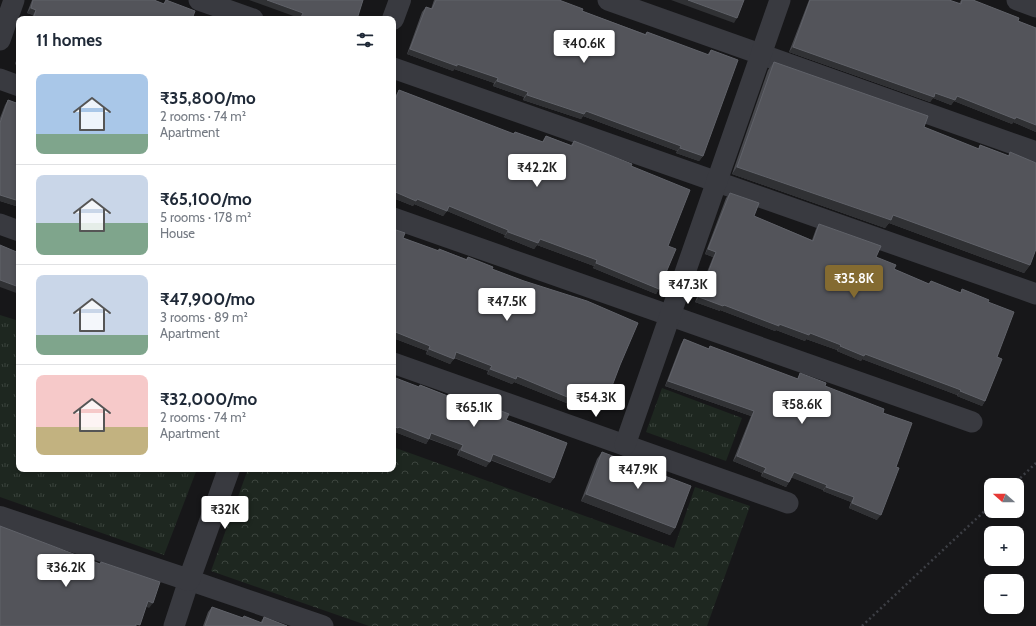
<!DOCTYPE html>
<html lang="en">
<head>
<meta charset="utf-8">
<style>
	:root { --surface:#fff; --page:#f6f6f7; --text:#1f2937; --muted:#747a83; --line:#e0e1e3; --accent:#846b31 }
	body { margin:0; font-family:Cabin,sans-serif; background:var(--page); color:var(--text); height:100vh; display:flex; flex-direction:column; font-size:15px; white-space:nowrap }
	* { box-sizing:border-box; margin:0 }
	p { font-size:13px; color:var(--muted) }
	.icon { flex:none; width:22px; height:22px; fill:none; stroke:currentColor; stroke-width:2; stroke-linecap:round; stroke-linejoin:round }
	.map { position:relative; flex:1; overflow:hidden }
	.sheet { position:absolute; left:16px; top:16px; width:380px; height:456px; display:flex; flex-direction:column; background:var(--surface); border-radius:8px; box-shadow:0 2px 6px #0003 }
	.sheet>* { flex:none }
	.needle { width:26px; rotate:291deg }
	.buttons { position:absolute; left:984px; top:478px; display:grid; gap:8px }
	.buttons a { display:grid; place-items:center; width:40px; height:40px; border-radius:8px; background:var(--surface); box-shadow:0 2px 6px #0003; font-size:20px }
	.price { position:absolute; translate:-50% -34px; padding:0 9px; border-radius:4px; background:#fff; color:#222; font-size:13px; line-height:26px; filter:drop-shadow(0 1px 2px #0008) }
	.price::after { content:''; position:absolute; left:50%; top:24px; width:12px; height:9px; margin-left:-6px; background:inherit; clip-path:polygon(0 0,100% 0,50% 100%) }
	.price.current { background:var(--accent); color:#fff }
	ul { padding:0; list-style:none }
	li { display:flex; align-items:center; gap:12px; height:100px; padding:0 20px }
	li+li { border-top:1px solid var(--line) }
	li span { display:grid; place-items:center; flex:none; width:112px; height:80px; border-radius:8px; color:#555 }
	li>.icon { margin-inline-start:auto }
	span .icon { width:48px; height:48px; fill:#fffc; stroke-width:1 }
	li b { font-size:17px }
	h2 { display:flex; justify-content:space-between; align-items:center; height:48px; padding:0 20px; font-size:17px }
	.map>svg:first-child { display:block }
</style>
</head>
<body>
<div class="map">
<svg width="1036" height="626" viewBox="0 0 1036 626">
	<defs>
		<pattern id="grass-tufts" width="24" height="20" patternUnits="userSpaceOnUse"><rect width="24" height="20" fill="#1e2720"/><path d="M3 7l-1-3M5 7V3M7 7l1-3M15 17l-1-3M17 17v-4M19 17l1-3" fill="none" stroke="#3c443e"/></pattern>
		<pattern id="forest-crowns" width="20" height="18" patternUnits="userSpaceOnUse"><rect width="20" height="18" fill="#1e2720"/><path d="M2 6a3 3 0 1 1 6 0M12 15a3 3 0 1 1 6 0" fill="none" stroke="#3c443e"/></pattern>
	</defs>
	<rect width="100%" height="100%" fill="#171719"/>
	<g fill="url(#grass-tufts)">
		<path d="M0,315L19,321V469H197L164,555L0,497Z"/>
		<path d="M662,388L742,418L726,461L646,432Z"/>
	</g>
	<path fill="url(#forest-crowns)" d="M393,447L674,548L695,487L750,506L707,626H369L211,571L248,469H393Z"/>
	<g fill="none" stroke-linecap="round" stroke-linejoin="round">
		<g stroke="#3d3f45" stroke-width="2.5" stroke-dasharray="2 3" stroke-linecap="butt">
			<path d="M1013,485L1036,463"/>
			<path d="M862,626L991,505"/>
		</g>
		<g stroke="#393a40" stroke-width="21">
			<path d="M199,0L253,19"/>
			<path d="M608,0L1036,152"/>
			<path d="M1017,0L1036,7"/>
			<path d="M0,40L14,0"/>
			<path d="M393,68L1036,294"/>
			<path d="M0,79L19,86"/>
			<path d="M393,218L972,422"/>
			<path d="M0,224L19,231"/>
			<path d="M393,363L788,503"/>
			<path d="M625,445L780,0"/>
			<path d="M174,626L189,580L323,626"/>
		</g>
		<g stroke="#393a40" stroke-width="22">
			<path d="M393,19L400,0"/>
			<path d="M0,517L189,580L229,469"/>
		</g>
	</g>
	<g fill="#48494e">
		<path d="M32,0H154L163,4L166,0L192,19H31L33,15L27,13Z"/>
		<path d="M434,0H559L582,11L645,34L647,32L707,55L711,50L703,156L699,161L676,153L677,151L583,116L581,119L523,100L524,97L493,86L494,83L454,69L453,71L407,54L422,12L426,7L431,9Z"/>
		<path d="M809,0H949L959,4L961,0H973L1018,21L1036,28V132L1013,122L1012,124L954,101L951,105L933,98L930,102L789,52Z"/>
		<path d="M19,52V66L15,64Z"/>
		<path d="M774,62L924,127L978,149L980,145L1008,156L1010,152L1030,265L1024,273L889,223L885,228L732,174L768,70Z"/>
		<path d="M399,90L513,134L515,132L542,142L546,136L571,145L574,141L631,166L668,246L659,289L656,294L593,268L594,266L537,245L534,249L504,237L505,235L447,211L443,216L414,204L413,206L393,198V101L396,95Z"/>
		<path d="M8,100L19,104V207L0,201V118L5,105Z"/>
		<path d="M730,193L754,216L812,240L816,229L819,224L876,257L894,269L929,284L931,281L960,293L962,289L988,302L997,357L985,401L982,406L957,396V395L862,359L861,361L837,351V350L806,339L805,341L776,330L775,331L720,310V311L695,302L713,257L705,254L726,198Z"/>
		<path d="M393,229L403,238L438,251L439,249L466,259L468,257L492,269L620,365L600,412L571,400L569,404L514,382L512,384L487,374L488,371L454,358L450,364L426,354L427,351L393,338Z"/>
		<path d="M684,339L708,349L710,346L797,379L800,373L825,386L883,413L877,520L849,508L851,502L823,491V490L791,477L789,482L786,487L761,476L762,473L733,461L751,416L665,386L681,344Z"/>
		<path d="M420,385L477,407L480,403L506,420L554,478L550,483L490,460L486,467L457,455L459,450L429,439L426,444L395,432V433Z"/>
		<path d="M602,452L675,528L670,535L581,501L597,459Z"/>
		<path d="M212,607L242,618L244,616L260,623L264,617L287,626H203L208,612Z"/>
	</g>
	<g fill="#303134">
		<path d="M249,0H267L303,13L299,18Z"/>
		<path d="M671,0H688L737,18L734,23Z"/>
		<path d="M31,8L36,10L33,15L27,13Z"/>
		<path d="M793,47L935,93L957,96L1016,117L1036,125V132L1013,122L1012,124L954,101L951,105L933,98L930,102L789,52Z"/>
		<path d="M410,49L457,64L498,78L494,83L454,69L453,71L407,54Z"/>
		<path d="M18,59H19V66L15,64Z"/>
		<path d="M497,81L528,92L524,97L493,86Z"/>
		<path d="M527,95L586,111L681,146L677,151L583,116L581,119L523,100Z"/>
		<path d="M680,148L703,156L699,161L676,153Z"/>
		<path d="M737,167L893,215L1030,265L1024,273L889,223L885,228L732,174Z"/>
		<path d="M393,191L449,206L508,230L505,235L447,211L443,216L414,204L413,206L393,198Z"/>
		<path d="M0,195L19,201V207L0,201Z"/>
		<path d="M508,232L540,239L597,260L594,266L537,245L534,249L504,237Z"/>
		<path d="M708,249L716,252L713,257L705,254Z"/>
		<path d="M596,263L659,289L656,294L593,268Z"/>
		<path d="M0,280L19,287V294L0,287Z"/>
		<path d="M699,297L724,305L779,324L810,333L841,345L837,350L806,339L805,341L776,330L775,331L720,310V311L695,302Z"/>
		<path d="M393,331L430,346L427,351L393,338Z"/>
		<path d="M840,346L865,354L961,390L957,395L862,359L861,361L837,351Z"/>
		<path d="M429,349L454,359L450,364L426,354Z"/>
		<path d="M456,352L492,366L488,371L453,357Z"/>
		<path d="M490,369L517,376L574,395L604,407L600,412L571,400L569,404L514,382L512,384L487,374Z"/>
		<path d="M668,381L754,411L751,416L665,386Z"/>
		<path d="M960,391L985,401L982,406L957,396Z"/>
		<path d="M393,426L399,427L429,439L426,444L395,432V433H393Z"/>
		<path d="M431,433L463,445L459,450L428,438Z"/>
		<path d="M461,450L490,462L486,467L457,455Z"/>
		<path d="M493,454L554,478L550,483L489,459Z"/>
		<path d="M737,456L766,468L762,473L733,461Z"/>
		<path d="M764,472L789,482L786,487L761,476Z"/>
		<path d="M794,472L827,485L823,490L790,477Z"/>
		<path d="M826,487L854,497L851,502L823,491Z"/>
		<path d="M586,494L675,528L670,535L581,501Z"/>
		<path d="M852,503L881,515L877,520L849,508Z"/>
		<path d="M148,601L153,603L149,608L145,606Z"/>
	</g>
	<g fill="#53545a" stroke="#606269">
		<path d="M33,0H154L164,4L166,0L195,11L192,19H33L36,10L31,8Z"/>
		<path d="M267,0H363L357,19H300L303,13Z"/>
		<path d="M436,0H559L583,9L582,11L646,35L647,32L709,55L711,50L738,60L703,156L680,148L681,146L586,111L584,114L527,95L528,92L497,81L498,78L457,64V66L410,49L426,7L432,9Z"/>
		<path d="M688,0H744L737,18Z"/>
		<path d="M810,0H949L961,4L962,0H973L1019,18L1018,21L1036,28V125L1016,117L1015,119L957,96L955,100L935,93L934,97L793,47Z"/>
		<path d="M774,62L928,116L924,127L979,149L980,145L1009,156L1010,152L1036,163V249L1030,265L893,215L891,220L737,167Z"/>
		<path d="M399,90L514,134L515,132L543,142L546,136L572,146L574,141L632,164L631,166L690,190L668,246L676,249L659,289L596,263L597,260L540,239L538,243L508,232V230L449,206L447,211L417,199L416,201L393,191V105Z"/>
		<path d="M8,100L19,104V201L0,195V123Z"/>
		<path d="M730,193L759,203L754,216L813,241L819,224L881,246L876,257L896,265L894,269L929,284L931,281L961,293L962,289L989,300L988,302L1014,312L997,357L1002,359L985,401L960,391L961,390L865,354L864,356L840,346L841,345L810,333L809,335L779,324V326L724,305L723,306L699,297L716,252L708,249Z"/>
		<path d="M393,229L405,233L403,238L439,251V249L467,260L468,257L493,267L492,269L524,281L587,301L638,323L620,365L604,407L574,395L572,399L517,376L516,379L490,369L492,366L456,352L454,359L429,349L430,346L393,331Z"/>
		<path d="M0,245L19,253V287L0,280Z"/>
		<path d="M684,339L709,349L710,346L798,379L800,373L826,383L825,386L884,409L883,413L912,423L896,467L899,468L881,515L852,503L854,497L826,487L827,485L794,472L789,482L764,472L766,468L737,456L754,411L668,381Z"/>
		<path d="M393,377L419,387L420,385L478,408L480,403L509,414L506,420L533,430L567,443L554,478L493,454L490,462L461,450L463,445L431,433L429,439L399,427L398,428L393,426Z"/>
		<path d="M602,452L691,486L675,528L586,494Z"/>
		<path d="M0,526L100,564L101,562L160,582L153,603L148,601L140,625L136,624V626H0Z"/>
		<path d="M212,607L243,618L244,616L262,623L264,617L287,626H205Z"/>
	</g>
</svg>
<div class="buttons">
<a><svg class="needle" viewBox="-14 -14 28 28"><path d="M0-13l5 13h-10z" fill="#e53935"/><path d="M0 13l5-13h-10z" fill="#747a83"/></svg></a>
<a>+</a>
<a>−</a>
</div>
<b class="price" style="left:584px;top:64px">₹40.6K</b>
<b class="price" style="left:537px;top:188px">₹42.2K</b>
<b class="price current" style="left:854px;top:299px">₹35.8K</b>
<b class="price" style="left:688px;top:305px">₹47.3K</b>
<b class="price" style="left:507px;top:322px">₹47.5K</b>
<b class="price" style="left:596px;top:418px">₹54.3K</b>
<b class="price" style="left:802px;top:425px">₹58.6K</b>
<b class="price" style="left:474px;top:428px">₹65.1K</b>
<b class="price" style="left:638px;top:490px">₹47.9K</b>
<b class="price" style="left:225px;top:530px">₹32K</b>
<b class="price" style="left:66px;top:588px">₹36.2K</b>
<section class="sheet">
<h2>11 homes<svg class="icon" aria-label="filters" viewBox="0 0 24 24"><path d="M4 7h16M4 17h16"/><circle cx="9" cy="7" r="2"/><circle cx="15" cy="17" r="2"/></svg></h2>
<ul>
<li><span style="background:linear-gradient(#a9c7e8 75%,#7fa58c 0)"><svg class="icon" aria-label="home" viewBox="0 0 24 24"><path d="M3 11l9-7 9 7M6 9v11h12V9"/></svg></span><div><b>₹35,800/mo</b><p>2 rooms · 74 m²</p><p>Apartment</p></div></li>
<li><span style="background:linear-gradient(#c9d6e8 60%,#7fa58c 0)"><svg class="icon" aria-label="home" viewBox="0 0 24 24"><path d="M3 11l9-7 9 7M6 9v11h12V9"/></svg></span><div><b>₹65,100/mo</b><p>5 rooms · 178 m²</p><p>House</p></div></li>
<li><span style="background:linear-gradient(#c9d6e8 75%,#7fa58c 0)"><svg class="icon" aria-label="home" viewBox="0 0 24 24"><path d="M3 11l9-7 9 7M6 9v11h12V9"/></svg></span><div><b>₹47,900/mo</b><p>3 rooms · 89 m²</p><p>Apartment</p></div></li>
<li><span style="background:linear-gradient(#f6c9c9 65%,#c2b280 0)"><svg class="icon" aria-label="home" viewBox="0 0 24 24"><path d="M3 11l9-7 9 7M6 9v11h12V9"/></svg></span><div><b>₹32,000/mo</b><p>2 rooms · 74 m²</p><p>Apartment</p></div></li>
</ul>
</section>
</div>
</body>
</html>
